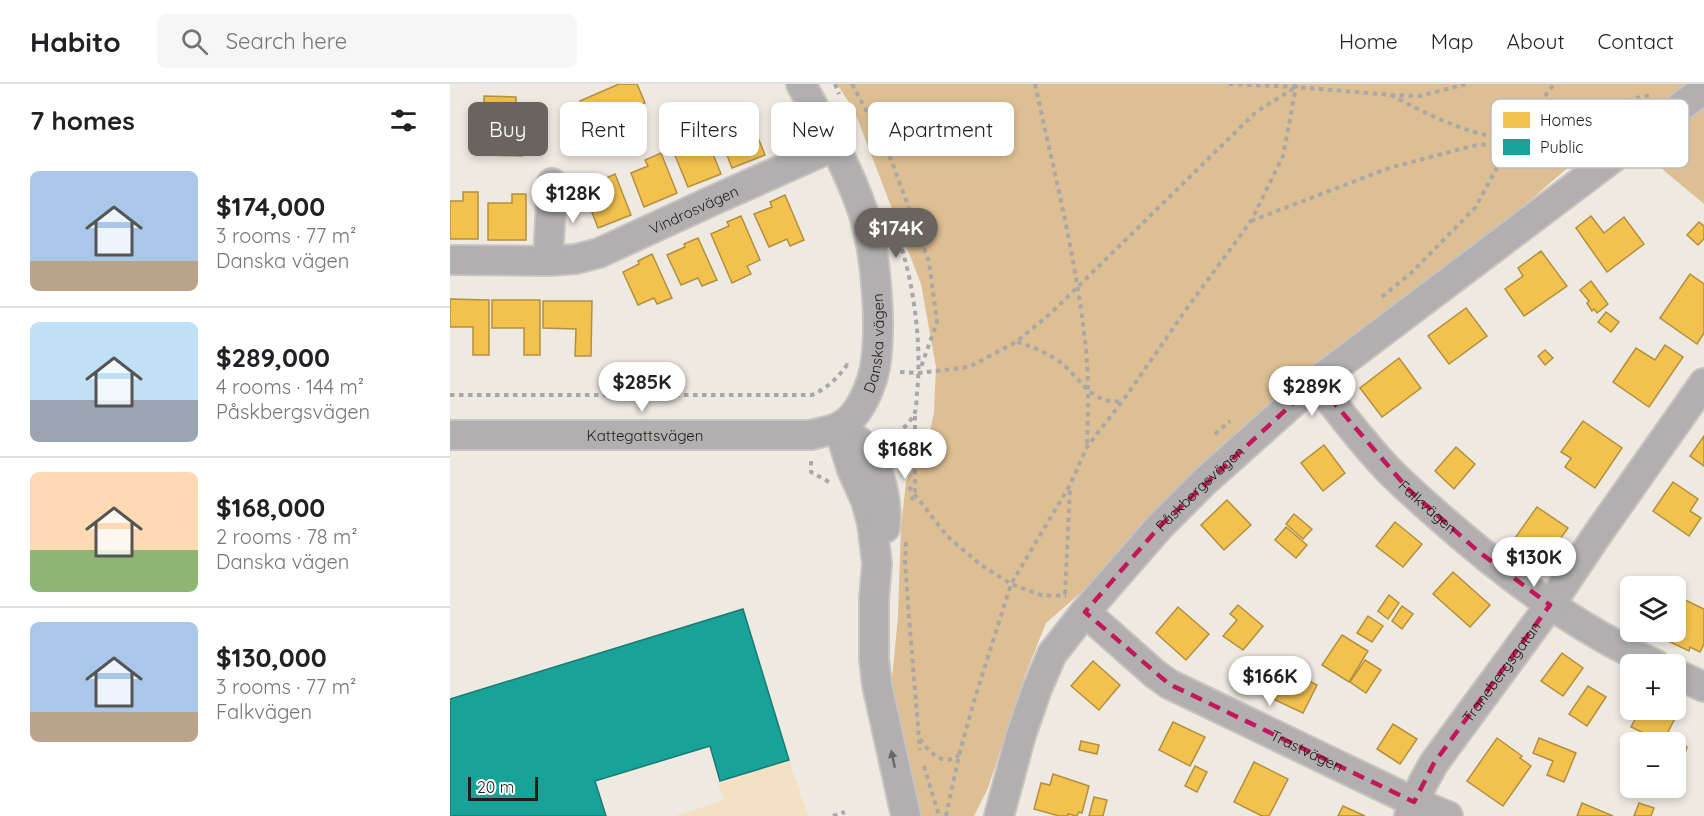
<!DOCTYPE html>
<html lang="en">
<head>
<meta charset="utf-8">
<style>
	:root { --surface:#fff; --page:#f6f6f6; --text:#202124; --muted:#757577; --line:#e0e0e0; --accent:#69645e }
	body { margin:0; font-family:Quicksand,sans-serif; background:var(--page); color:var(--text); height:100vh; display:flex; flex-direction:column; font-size:22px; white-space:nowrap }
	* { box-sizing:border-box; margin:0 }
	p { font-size:20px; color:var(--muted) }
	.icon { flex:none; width:33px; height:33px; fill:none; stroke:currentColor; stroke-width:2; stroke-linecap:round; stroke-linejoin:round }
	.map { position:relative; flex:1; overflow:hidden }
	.drawer { display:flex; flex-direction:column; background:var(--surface); width:450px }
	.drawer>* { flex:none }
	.banner { position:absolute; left:18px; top:18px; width:570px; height:54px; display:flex; gap:12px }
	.controls { position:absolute; left:1170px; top:492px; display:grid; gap:12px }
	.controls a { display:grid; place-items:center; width:66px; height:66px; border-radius:9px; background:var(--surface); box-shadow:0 3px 9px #0003; font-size:30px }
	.scale { position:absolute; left:18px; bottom:15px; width:70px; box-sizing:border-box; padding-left:6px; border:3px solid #211d18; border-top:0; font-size:16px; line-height:21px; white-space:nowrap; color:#211d18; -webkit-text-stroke:4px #fff; paint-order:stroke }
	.price { position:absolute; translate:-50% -51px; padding:0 14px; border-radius:21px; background:#fff; color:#222; font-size:20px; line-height:39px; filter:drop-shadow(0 2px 3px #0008) }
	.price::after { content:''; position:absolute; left:50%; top:36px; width:18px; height:14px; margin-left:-9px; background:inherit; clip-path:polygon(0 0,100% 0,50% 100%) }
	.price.current { background:var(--accent); color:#fff }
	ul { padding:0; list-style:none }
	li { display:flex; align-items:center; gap:18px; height:150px; padding:0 30px }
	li+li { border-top:2px solid var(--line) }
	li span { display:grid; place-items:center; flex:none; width:168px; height:120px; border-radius:9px; color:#555 }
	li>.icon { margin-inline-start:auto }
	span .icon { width:72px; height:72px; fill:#fffc; stroke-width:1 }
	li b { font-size:26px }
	h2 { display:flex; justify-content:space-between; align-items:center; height:72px; padding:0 30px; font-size:26px }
	.chip { padding:0 21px; border-radius:9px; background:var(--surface); box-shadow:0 3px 9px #0003; font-size:21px; line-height:54px }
	.chip.current { background:var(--accent); color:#fff }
	header { display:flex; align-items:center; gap:36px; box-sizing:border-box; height:84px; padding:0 30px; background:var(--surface); border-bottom:2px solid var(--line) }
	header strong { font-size:28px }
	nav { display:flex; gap:33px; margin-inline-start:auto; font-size:21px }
	.search { width:420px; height:54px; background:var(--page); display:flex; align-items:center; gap:15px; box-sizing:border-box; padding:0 21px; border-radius:9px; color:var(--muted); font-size:22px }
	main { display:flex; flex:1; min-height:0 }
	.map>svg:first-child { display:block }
</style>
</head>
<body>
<header>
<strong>Habito</strong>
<div class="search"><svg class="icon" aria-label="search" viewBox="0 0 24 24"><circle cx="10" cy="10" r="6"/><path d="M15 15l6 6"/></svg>Search here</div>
<nav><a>Home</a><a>Map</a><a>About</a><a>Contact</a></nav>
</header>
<main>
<section class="drawer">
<h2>7 homes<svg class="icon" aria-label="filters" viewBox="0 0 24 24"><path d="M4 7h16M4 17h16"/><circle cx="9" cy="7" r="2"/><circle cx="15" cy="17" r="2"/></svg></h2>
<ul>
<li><span style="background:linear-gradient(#a9c7e8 75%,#b9a48a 0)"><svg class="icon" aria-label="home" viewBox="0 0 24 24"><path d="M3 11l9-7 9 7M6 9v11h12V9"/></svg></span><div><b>$174,000</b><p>3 rooms · 77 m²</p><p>Danska vägen</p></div></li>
<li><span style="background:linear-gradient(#bfe0f5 65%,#9aa5b1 0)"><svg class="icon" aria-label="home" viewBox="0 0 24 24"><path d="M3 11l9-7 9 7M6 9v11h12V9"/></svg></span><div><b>$289,000</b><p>4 rooms · 144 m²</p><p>Påskbergsvägen</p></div></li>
<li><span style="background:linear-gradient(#ffd9b3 65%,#8fb573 0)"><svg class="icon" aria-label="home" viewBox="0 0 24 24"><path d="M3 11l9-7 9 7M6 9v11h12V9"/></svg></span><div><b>$168,000</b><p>2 rooms · 78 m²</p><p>Danska vägen</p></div></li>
<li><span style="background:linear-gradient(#a9c7e8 75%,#b9a48a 0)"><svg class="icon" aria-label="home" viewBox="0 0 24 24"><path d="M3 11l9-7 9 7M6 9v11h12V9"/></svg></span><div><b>$130,000</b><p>3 rooms · 77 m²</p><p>Falkvägen</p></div></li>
</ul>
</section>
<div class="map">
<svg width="1254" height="732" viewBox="0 0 1254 732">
	<rect width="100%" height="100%" fill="#eee9e1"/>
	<path fill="#f4e0c3" d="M339,676L358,732H225L274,716L268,700Z"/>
	<path fill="#ddbf93" d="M387,0H1254V120L1163,44L596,539L574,594L538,704L524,732H470L440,615L448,533L451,443L456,398L478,355L484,329L486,283L471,200L404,26Z"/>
	<g fill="#f2c14e" stroke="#b3903e" stroke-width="1.5">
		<path d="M169,0H187L195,19L142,44L130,17Z"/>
		<path d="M34,12L66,13V27H72V72L38,71V62H21L22,25H34Z"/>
		<path d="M299,31L315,71L282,84L269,51L286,44L283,37Z"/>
		<path d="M255,50L271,90L238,103L224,69L242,62L239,56Z"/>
		<path d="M211,69L227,109L194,123L181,89L198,82L195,76Z"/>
		<path d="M165,90L181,131L148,144L135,110L152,103L150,97Z"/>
		<path d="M13,108H28V155H0V117H13Z"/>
		<path d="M62,110H76V156H38V119H62Z"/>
		<path d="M335,111L354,156L340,162L337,155L319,163L304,130L322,123L320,118Z"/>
		<path d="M291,132L310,176L297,182L301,190L282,199L261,150L279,142L277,138Z"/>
		<path d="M1141,132L1154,149L1174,133L1194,160L1157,188L1126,144Z"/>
		<path d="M1249,138L1254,142V155L1248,161L1237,151Z"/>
		<path d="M248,154L267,196L252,202L248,194L231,201L217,171L235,163L234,160Z"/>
		<path d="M1091,167L1117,202L1074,232L1055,205L1073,192L1068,184Z"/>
		<path d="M202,170L222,214L207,220L204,214L188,221L173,188L189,180L188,177Z"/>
		<path d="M1240,190L1254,200V249L1247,260L1210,234Z"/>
		<path d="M1141,197L1158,220L1147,229L1144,225L1142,227L1137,219L1139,217L1130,206Z"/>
		<path d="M0,215L39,216V271H23V243H0Z"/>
		<path d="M42,216H90V271H74V244H42Z"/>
		<path d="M93,217H142L141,272H125L126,245L93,244Z"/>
		<path d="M1016,224L1037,252L999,280L978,252Z"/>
		<path d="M1156,228L1169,238L1161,248L1148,238Z"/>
		<path d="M1215,261L1233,273L1199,323L1163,298L1186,264L1205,276Z"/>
		<path d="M1095,266L1103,274L1095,281L1088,272Z"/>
		<path d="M949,274L971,304L932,333L910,304Z"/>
		<path d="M1133,337L1172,364L1145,404L1115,383L1121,374L1111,368Z"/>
		<path d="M1254,352V382L1240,372Z"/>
		<path d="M874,361L895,389L873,407L851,379Z"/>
		<path d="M1006,363L1025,380L1004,405L985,387Z"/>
		<path d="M1223,398L1248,415L1240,427L1251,434L1239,452L1203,427Z"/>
		<path d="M777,416L801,441L774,466L751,441Z"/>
		<path d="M1087,423L1118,444L1091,482L1060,461Z"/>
		<path d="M844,430L862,445L853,455L836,440Z"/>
		<path d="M945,438L972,460L953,483L926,462Z"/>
		<path d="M836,443L857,461L846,474L825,456Z"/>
		<path d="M1003,488L1040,521L1020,543L983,510Z"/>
		<path d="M939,511L949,519L938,535L928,527Z"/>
		<path d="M1231,514L1254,525V560L1250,568L1240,563L1239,567L1199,548H1226V525Z"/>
		<path d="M788,521L813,542L793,566L773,552L787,536L780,530Z"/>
		<path d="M952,522L963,530L952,545L942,537Z"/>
		<path d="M728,523L759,550L736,576L706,549Z"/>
		<path d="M918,532L933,542L922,558L907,549Z"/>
		<path d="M892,551L918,567L899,598L872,581Z"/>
		<path d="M1112,569L1133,584L1113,612L1091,597Z"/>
		<path d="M915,576L931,586L916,609L900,598Z"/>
		<path d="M643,577L670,601L649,626L621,602Z"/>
		<path d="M837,586L867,601L853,629L823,615Z"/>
		<path d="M1138,602L1156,613L1137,642L1119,630Z"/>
		<path d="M1190,626H1218L1227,630L1213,658L1181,643Z"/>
		<path d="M723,638L755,653L740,682L709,666Z"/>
		<path d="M943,640L967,655L950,680L927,665Z"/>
		<path d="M1047,654L1072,672L1070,674L1081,682L1053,722L1017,697Z"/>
		<path d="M1089,654L1126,669L1114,698L1097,691L1103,677L1083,669Z"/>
		<path d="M631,657L649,661L647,670L629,666Z"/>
		<path d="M1226,659L1237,663L1231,684L1226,682Z"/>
		<path d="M804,678L838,695L819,732H812L784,718Z"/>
		<path d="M745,682L757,688L747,708L735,702Z"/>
		<path d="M603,690L639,702L632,729L629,728L627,732L618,730V732H609L584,725L591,699L600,701Z"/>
		<path d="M644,713L657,716L653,732H639Z"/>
		<path d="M1132,719L1163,732H1127Z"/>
		<path d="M1189,719L1204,724L1201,732H1184Z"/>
		<path d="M893,722L915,732H888Z"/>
	</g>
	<path fill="#17a398" stroke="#1a7b72" stroke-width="1.5" d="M293,525L339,676L270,697L260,662L145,697L156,732H0V615Z"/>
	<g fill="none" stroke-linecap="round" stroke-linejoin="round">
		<defs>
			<g id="street">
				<path id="s1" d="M0,176L98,177L126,175L149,169L266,115L385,62"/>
				<path d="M98,177L102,99"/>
				<path id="s2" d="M866,298C888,326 909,354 933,380C951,400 973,418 993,436C1057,492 1127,545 1205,580"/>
				<path d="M389,344L402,386L416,417L422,439L427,480L424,515V575L427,601L456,732"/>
				<path d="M389,344C397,349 406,354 412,360C430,377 438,421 435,444"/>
				<path id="s3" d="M0,351H361C376,347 392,345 402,333C413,321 422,300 425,283C432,244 426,166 413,128C398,83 374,42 351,0"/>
				<path id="s4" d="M635,528L705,590L719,600L964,718L998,732"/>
				<path d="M1226,590L1254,603"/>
				<path id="s5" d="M549,732L571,651L587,605L602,570L635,528L710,442L755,397L866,298L1254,5"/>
				<path id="s6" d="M959,732L973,699L984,679L1100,521L1147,451L1254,299"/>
			</g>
		</defs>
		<use href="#street" stroke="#c8c3be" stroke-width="32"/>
		<g stroke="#aaa8a6" stroke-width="4" stroke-dasharray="4.5 4.5" stroke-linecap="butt">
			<path d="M385,0L389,10"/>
			<path d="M402,0L437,65L479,178L487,238L470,286"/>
			<path d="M585,0C604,88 627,177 636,266C639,299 638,331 637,363"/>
			<path d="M779,0L846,3L941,11L969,12L1017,0"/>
			<path d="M941,11C978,31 1046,66 1088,52C1126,39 1161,18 1201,11"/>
			<path d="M801,137L939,84L1022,62L1059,57"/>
			<path d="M932,213L961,189L1025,124L1062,56L1104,0"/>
			<path d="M567,258C583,263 596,268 610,278C631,294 641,321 671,317"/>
			<path d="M450,288L469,289L519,283L566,258L601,229L806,28L846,3"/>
			<path d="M0,311H362C377,304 387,295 397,281L398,282"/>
			<path d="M765,350L780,337"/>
			<path d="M440,356C449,348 461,339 465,328C467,323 466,315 467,309C472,262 464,198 448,153"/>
			<path d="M361,377V388L379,398"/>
			<path d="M459,403L497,452L531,481L561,500L591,511L616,512"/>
			<path d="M461,416L465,411V328"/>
			<path d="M456,458L455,477L459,534L470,666"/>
			<path d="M615,510L620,404"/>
			<path d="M470,655C479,668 493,684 509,671"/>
			<path d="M474,682L489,732"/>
			<path d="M383,732L395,728"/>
			<path d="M496,732L509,671L524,617L561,500L620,401L637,363L677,311L735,227L801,137L833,72L846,3L845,0"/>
		</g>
		<use href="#street" stroke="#b1afaf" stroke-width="28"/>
	</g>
	<defs><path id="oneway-solid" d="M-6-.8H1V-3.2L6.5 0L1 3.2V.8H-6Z" transform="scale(1.5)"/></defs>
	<use fill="#696664" href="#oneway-solid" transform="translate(443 675) rotate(-102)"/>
	<path fill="none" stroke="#c2185b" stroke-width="4.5" stroke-dasharray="12 8" stroke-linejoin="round" d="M866,298L959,406L1029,468L1100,521L984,679L964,718L719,600L635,528L710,442Z"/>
	<g text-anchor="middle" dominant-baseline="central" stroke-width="6" stroke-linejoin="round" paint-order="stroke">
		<g font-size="15" fill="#211d18" stroke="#fff">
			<text stroke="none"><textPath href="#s1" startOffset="254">Vindrosvägen</textPath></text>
			<text stroke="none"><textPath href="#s3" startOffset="486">Danska vägen</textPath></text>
			<text stroke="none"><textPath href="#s3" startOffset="195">Kattegattsvägen</textPath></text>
			<text stroke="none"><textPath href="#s5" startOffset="393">Påskbergsvägen</textPath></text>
			<text stroke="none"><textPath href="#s2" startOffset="168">Falkvägen</textPath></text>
			<text stroke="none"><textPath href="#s6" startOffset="172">Tranebergsgatan</textPath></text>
			<text stroke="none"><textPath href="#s4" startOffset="264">Trastvägen</textPath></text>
		</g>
	</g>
	<rect x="1041" y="15" width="198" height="69" rx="9" fill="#fff" stroke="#bcbbba" stroke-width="1.5"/>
	<rect x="1053" y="28" width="27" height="16" fill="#f2c14e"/>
	<rect x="1053" y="55" width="27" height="16" fill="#17a398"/>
	<g font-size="16" fill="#211d18">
		<text x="1090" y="42">Homes</text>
		<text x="1090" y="69">Public</text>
	</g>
</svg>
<div class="controls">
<a><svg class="icon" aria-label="layers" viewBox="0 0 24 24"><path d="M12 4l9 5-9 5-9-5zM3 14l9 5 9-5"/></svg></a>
<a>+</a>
<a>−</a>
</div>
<div class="scale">20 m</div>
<b class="price" style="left:123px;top:140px">$128K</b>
<b class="price current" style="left:446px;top:175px">$174K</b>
<b class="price" style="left:192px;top:329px">$285K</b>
<b class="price" style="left:862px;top:333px">$289K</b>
<b class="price" style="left:455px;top:396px">$168K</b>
<b class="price" style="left:1084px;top:504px">$130K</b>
<b class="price" style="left:820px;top:623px">$166K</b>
<div class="banner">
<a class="chip current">Buy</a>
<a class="chip">Rent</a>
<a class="chip">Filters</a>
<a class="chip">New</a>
<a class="chip">Apartment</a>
</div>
</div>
</main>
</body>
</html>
